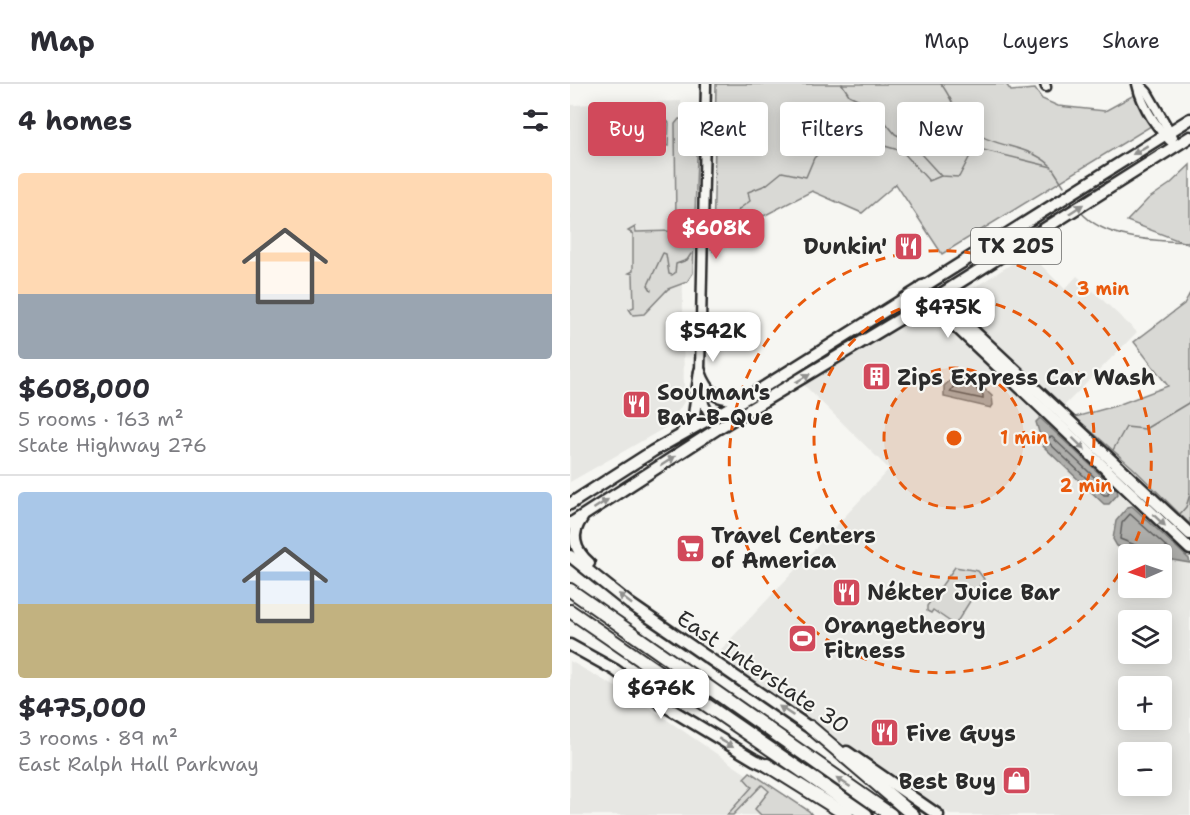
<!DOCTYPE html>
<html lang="en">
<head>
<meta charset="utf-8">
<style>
	:root { --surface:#fff; --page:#f2f2f3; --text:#2b2b33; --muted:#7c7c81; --line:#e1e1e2; --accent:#d1495b }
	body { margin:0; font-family:"Shantell Sans",sans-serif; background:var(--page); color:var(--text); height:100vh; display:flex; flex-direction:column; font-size:22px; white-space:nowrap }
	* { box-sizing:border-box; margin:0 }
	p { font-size:20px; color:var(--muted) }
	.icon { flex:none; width:33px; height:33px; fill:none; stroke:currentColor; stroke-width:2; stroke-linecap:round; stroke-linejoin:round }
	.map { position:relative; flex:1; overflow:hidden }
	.drawer { display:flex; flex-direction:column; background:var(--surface); width:570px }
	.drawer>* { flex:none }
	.banner { position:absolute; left:18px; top:18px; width:512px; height:54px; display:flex; gap:12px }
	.needle { width:39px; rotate:268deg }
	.fabs { position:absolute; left:548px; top:460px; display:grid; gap:12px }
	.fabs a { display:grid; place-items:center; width:54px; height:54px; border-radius:6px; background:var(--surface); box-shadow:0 3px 15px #0003; font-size:30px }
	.price { position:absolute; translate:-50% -51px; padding:0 14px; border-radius:12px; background:#fff; color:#222; font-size:20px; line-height:39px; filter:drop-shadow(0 2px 3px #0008) }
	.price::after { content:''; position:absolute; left:50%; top:36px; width:18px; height:14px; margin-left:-9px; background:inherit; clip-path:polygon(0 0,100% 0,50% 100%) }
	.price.active { background:var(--accent); color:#fff }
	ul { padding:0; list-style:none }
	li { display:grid; align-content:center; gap:12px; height:318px; padding:0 18px }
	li+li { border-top:2px solid var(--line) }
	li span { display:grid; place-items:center; height:186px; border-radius:6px; color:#555 }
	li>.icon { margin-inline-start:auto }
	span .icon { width:108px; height:108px; fill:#fffc; stroke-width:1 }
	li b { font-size:26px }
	h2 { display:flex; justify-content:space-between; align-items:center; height:72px; padding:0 18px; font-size:26px }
	.tag { padding:0 21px; border-radius:6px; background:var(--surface); box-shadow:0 3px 15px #0003; font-size:21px; line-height:54px }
	.tag.active { background:var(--accent); color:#fff }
	header { display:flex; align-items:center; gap:36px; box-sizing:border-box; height:84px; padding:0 30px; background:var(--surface); border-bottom:2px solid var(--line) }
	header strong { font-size:28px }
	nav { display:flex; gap:33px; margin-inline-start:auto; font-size:21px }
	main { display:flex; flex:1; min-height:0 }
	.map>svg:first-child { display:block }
</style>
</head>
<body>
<header>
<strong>Map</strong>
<nav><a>Map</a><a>Layers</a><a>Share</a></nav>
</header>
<main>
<section class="drawer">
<h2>4 homes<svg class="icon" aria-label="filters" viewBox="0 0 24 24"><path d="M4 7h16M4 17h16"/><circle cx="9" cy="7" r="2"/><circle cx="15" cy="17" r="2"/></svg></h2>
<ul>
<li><span style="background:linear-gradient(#ffd9b3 65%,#9aa5b1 0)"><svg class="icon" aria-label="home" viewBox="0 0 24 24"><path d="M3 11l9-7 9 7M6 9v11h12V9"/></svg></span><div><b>$608,000</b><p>5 rooms · 163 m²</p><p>State Highway 276</p></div></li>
<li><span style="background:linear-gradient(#a9c7e8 60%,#c2b280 0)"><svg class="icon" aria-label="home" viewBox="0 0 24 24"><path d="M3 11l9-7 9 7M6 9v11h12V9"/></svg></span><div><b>$475,000</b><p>3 rooms · 89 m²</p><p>East Ralph Hall Parkway</p></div></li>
</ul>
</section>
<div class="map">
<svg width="620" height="731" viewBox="0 0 620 731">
	<rect width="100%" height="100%" fill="#f6f6f2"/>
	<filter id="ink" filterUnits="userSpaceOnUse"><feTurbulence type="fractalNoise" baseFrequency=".0167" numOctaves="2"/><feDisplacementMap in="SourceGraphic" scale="12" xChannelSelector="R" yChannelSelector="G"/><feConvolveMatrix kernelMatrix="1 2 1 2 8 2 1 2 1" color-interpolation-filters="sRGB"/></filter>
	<g filter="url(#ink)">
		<g fill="#e7e7e3" fill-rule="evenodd">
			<path d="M111,17L114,318L98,342L0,398V21Z"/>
			<path d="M459,169L495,205L507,192L567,248L491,325L383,217Z"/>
			<path d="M358,224L620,471V731H381L321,694L144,573L319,385L231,298ZM558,471H591V504H558ZM558,537H591V570H558ZM558,603H591V636H558ZM558,669H591V702H558Z"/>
			<path d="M0,577L65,614L236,731H0Z"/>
		</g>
		<g fill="#d9d9d5" stroke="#828280" stroke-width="1.5">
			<path d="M146,0H436L441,7L465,5L472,15L488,22L535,27L564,11L581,42L372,170L326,100L292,129L242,107L172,143L143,167Z"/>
			<path d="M95,34L99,39L98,62L94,61L93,39L48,40V45L44,44L46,38L52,35Z"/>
			<path d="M109,35L123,36L128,44L123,189L117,198L98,205L74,230L63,231L59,225L64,223L63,190L59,189L63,187V150L58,147L65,143L66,148L103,147V142L106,141L105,40Z"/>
			<path d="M620,81V161L557,137L578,115L600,100Z"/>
			<path d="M620,209V440L562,383L505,333L545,322L598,302L564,258L614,220Z"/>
			<path d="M385,483L408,487L414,495L385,541L363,526L361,529L357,527V522Z"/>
			<path d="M180,688L239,727L242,731H191L185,725L199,707L192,701L163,731H157L182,703L174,694Z"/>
		</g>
		<g fill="#aeaeab" stroke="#7a7a78" stroke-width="1.5">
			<path d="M396,287L422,312L423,321L421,324L374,313V302L389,288Z"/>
			<path d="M470,334L547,406L548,410L539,420H534L473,362L466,338Z"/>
			<path d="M562,422L619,475L620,479L591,474V471H578L547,462L543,455L546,437L558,423Z"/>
		</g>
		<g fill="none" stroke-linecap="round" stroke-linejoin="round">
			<g stroke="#5f5f5e" stroke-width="1.5">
				<path d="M394,294L413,311V315L380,308L387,297Z"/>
				<path d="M482,353L539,407L538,411H534L478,358L477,354Z"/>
				<path d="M573,471L570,463L550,455L552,439L560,430L599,465L598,469L587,471"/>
			</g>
			<g stroke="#7a7a78" stroke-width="1.5">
				<path d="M272,0L279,11L302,22L325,50L339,57L371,92L389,93L401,70L409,65L482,83"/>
				<path d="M371,0C382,13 388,37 403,47C426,64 459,61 480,81"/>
				<path d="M483,85L494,102"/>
				<path d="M510,127C534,156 585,157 620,158"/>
				<path d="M141,165L149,156L160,148L163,133L167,132L169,125L180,117L178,108L196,101L212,88L236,93L244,74L255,63L254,59L263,56L269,45L276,46L282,56L305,49L311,61L332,67L359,97L371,92"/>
				<path d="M81,206L78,201L93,169L96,170L99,190L102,191L105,189L106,180L117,176L121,170"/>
				<path d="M543,366L556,343L575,345L620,318"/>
				<path d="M609,431L616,423L620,410"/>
			</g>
			<defs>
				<g id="minor">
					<path d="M136,0L130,287L134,320L147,345"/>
					<path d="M475,0L476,3"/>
					<path d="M567,0C572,23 588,47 606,62"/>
					<path d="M569,0L577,8L603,53"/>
				</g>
				<g id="major">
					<path d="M352,202L359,217L620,465"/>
					<path d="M364,210L620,450"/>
					<path d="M130,288C138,310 148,317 172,314"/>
					<path d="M112,349L124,331L130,287"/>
					<path d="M0,420L83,367L178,313L620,35"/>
					<path d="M12,434C0,450 4,466 19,479"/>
					<path d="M0,440L147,345L368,212L620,53"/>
					<path d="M0,472L60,520L246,648"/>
					<path d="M0,561L45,586L90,619L185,676L202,684"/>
					<path d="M277,668L368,731"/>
				</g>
				<g id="highway">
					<path d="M0,506L321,731"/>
					<path d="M0,527L296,731"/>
					<path d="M240,643L343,731"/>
					<path d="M197,681L277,731"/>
				</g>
			</defs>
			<use href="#minor" stroke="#2b2b2b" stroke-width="13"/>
			<use href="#major" stroke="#2b2b2b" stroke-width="15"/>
			<use href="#highway" stroke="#2b2b2b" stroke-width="16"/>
			<use href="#minor" stroke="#f6f6f2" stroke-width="8"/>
			<use href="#major" stroke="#f6f6f2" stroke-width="10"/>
			<use href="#highway" stroke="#f6f6f2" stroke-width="12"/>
		</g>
		<defs><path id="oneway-solid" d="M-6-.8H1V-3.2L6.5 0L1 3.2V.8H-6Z" transform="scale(1.5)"/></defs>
		<g fill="#90908e">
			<use href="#oneway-solid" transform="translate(570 66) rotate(149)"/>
			<use href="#oneway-solid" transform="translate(506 125) rotate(-33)"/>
			<use href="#oneway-solid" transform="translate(233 294) rotate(-31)"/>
			<use href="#oneway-solid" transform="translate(509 360) rotate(44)"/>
			<use href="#oneway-solid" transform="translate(98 377) rotate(-33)"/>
			<use href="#oneway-solid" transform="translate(31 420) rotate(-33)"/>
			<use href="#oneway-solid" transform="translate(589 436) rotate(43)"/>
			<use href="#oneway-solid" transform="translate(55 515) rotate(-142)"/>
			<use href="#oneway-solid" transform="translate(216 627) rotate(-146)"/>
			<use href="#oneway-solid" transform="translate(156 659) rotate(31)"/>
			<use href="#oneway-solid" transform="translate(273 698) rotate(-147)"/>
		</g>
	</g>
	<circle cx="384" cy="354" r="70" fill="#e8590c" fill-opacity=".12"/>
	<g fill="none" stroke="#e8590c" stroke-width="3" stroke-dasharray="10 8">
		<circle cx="384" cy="354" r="70"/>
		<circle cx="384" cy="354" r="140"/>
		<path d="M558 474A211 211 0 1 1 560 470"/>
	</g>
	<defs>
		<symbol id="restaurant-square" viewBox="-11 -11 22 22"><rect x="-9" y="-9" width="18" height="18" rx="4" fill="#d1495b" stroke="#f6f6f2"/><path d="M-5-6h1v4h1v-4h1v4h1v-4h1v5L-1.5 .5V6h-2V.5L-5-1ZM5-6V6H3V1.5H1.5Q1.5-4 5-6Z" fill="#fff"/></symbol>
		<symbol id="building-square" viewBox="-11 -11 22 22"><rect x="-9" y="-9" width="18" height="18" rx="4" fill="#d1495b" stroke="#f6f6f2"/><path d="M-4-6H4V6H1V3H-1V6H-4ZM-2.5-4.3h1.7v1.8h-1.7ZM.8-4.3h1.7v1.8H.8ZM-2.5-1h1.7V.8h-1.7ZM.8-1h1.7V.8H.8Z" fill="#fff"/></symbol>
		<symbol id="supermarket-square" viewBox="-11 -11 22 22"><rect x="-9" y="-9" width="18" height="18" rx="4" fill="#d1495b" stroke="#f6f6f2"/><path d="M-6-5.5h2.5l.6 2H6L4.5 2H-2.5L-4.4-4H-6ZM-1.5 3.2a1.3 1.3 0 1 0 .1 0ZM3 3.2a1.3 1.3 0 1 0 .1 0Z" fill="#fff"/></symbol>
		<symbol id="stadium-square" viewBox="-11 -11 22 22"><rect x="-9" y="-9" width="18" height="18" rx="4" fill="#d1495b" stroke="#f6f6f2"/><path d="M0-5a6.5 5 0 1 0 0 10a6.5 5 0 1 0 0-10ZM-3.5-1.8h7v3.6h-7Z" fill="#fff"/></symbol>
		<symbol id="shop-square" viewBox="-11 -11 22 22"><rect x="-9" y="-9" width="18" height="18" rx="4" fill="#d1495b" stroke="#f6f6f2"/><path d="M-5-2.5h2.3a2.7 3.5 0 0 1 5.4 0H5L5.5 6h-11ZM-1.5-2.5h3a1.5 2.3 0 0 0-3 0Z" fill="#fff"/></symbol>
	</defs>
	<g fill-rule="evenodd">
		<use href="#restaurant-square" x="322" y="146" width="33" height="33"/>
		<use href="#building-square" x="290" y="276" width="33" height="33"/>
		<use href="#restaurant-square" x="50" y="304" width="33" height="33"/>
		<use href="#supermarket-square" x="104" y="448" width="33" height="33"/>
		<use href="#restaurant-square" x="260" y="492" width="33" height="33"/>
		<use href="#stadium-square" x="216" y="538" width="33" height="33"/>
		<use href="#restaurant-square" x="298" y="632" width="33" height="33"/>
		<use href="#shop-square" x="430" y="680" width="33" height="33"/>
	</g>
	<g text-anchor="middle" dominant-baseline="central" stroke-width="4.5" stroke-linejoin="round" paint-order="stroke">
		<rect fill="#f6f6f2" stroke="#686867" stroke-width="1.5" x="401" y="144" width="90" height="36" rx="4.5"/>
		<g font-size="21" font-weight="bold" fill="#2b2b2b">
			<text x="446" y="162">TX 205</text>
		</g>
		<g font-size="22" font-weight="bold" fill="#2b2b2b" stroke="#f6f6f2" text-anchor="start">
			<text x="317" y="162" text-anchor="end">Dunkin'</text>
			<text x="327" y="293">Zips Express Car Wash</text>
			<text x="87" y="308">Soulman's<tspan x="87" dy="25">Bar-B-Que</tspan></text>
			<text x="141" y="451">Travel Centers<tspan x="141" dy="25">of America</tspan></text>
			<text x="297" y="508">Nékter Juice Bar</text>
			<text x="254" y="541">Orangetheory<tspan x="254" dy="25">Fitness</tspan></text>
			<text x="336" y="649">Five Guys</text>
			<text x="426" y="697" text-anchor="end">Best Buy</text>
		</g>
		<g font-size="22" fill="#2b2b2b" stroke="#f6f6f2">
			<text transform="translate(193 588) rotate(34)">East Interstate 30</text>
		</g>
	</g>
	<circle cx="384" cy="354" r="9" fill="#e8590c" stroke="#f6f6f2" stroke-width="3"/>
	<g font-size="18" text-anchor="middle" font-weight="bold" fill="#e8590c" stroke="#f6f6f2" stroke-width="4.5" stroke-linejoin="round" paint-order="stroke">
		<text x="533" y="211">3 min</text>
		<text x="454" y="360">1 min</text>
		<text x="516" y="408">2 min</text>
	</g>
</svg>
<div class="fabs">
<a><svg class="needle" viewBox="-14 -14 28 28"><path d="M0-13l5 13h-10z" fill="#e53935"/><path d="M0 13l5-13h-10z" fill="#7c7c81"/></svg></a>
<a><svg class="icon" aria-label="layers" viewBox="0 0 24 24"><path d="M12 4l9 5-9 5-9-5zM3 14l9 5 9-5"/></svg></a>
<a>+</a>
<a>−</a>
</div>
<b class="price active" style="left:146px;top:176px">$608K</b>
<b class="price" style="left:378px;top:255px">$475K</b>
<b class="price" style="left:143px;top:279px">$542K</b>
<b class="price" style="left:91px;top:636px">$676K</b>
<div class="banner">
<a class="tag active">Buy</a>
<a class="tag">Rent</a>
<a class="tag">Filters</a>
<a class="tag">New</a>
</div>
</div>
</main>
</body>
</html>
